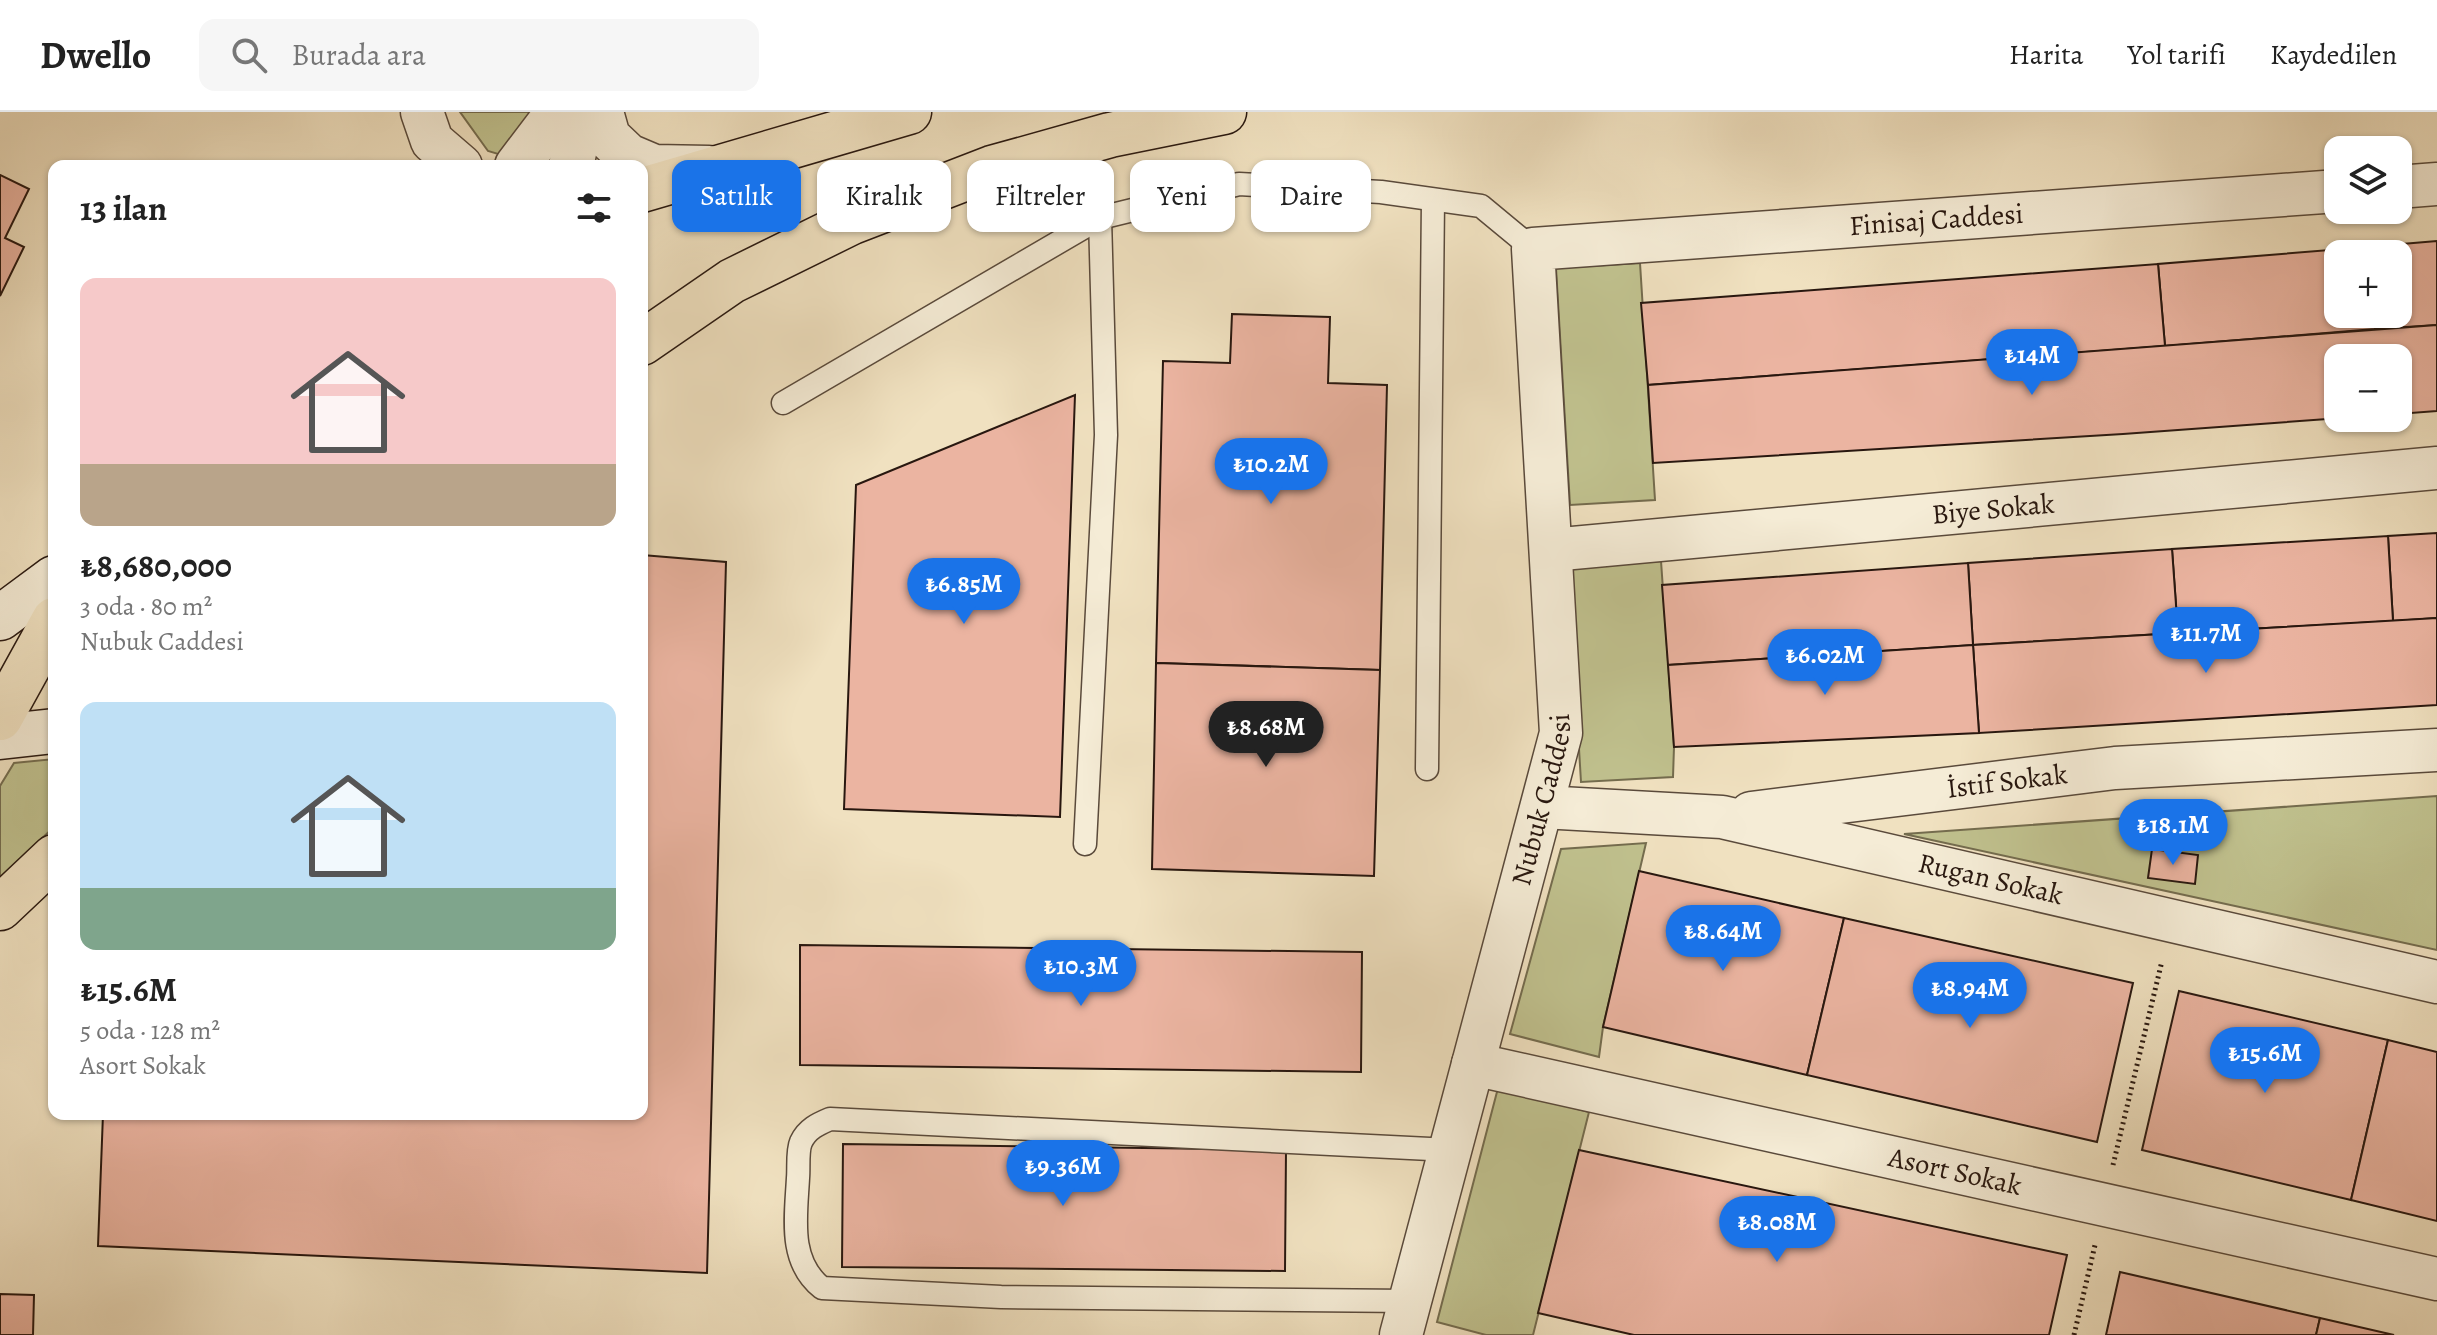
<!DOCTYPE html>
<html lang="tr">
<head>
<meta charset="utf-8">
<style>
	:root { --surface:#fff; --page:#f6f6f6; --text:#222; --muted:#767676; --line:#e0e0e0; --accent:#1a73e8 }
	body { margin:0; font-family:Alegreya,serif; background:var(--page); color:var(--text); height:100vh; display:flex; flex-direction:column; font-size:30px; white-space:nowrap }
	* { box-sizing:border-box; margin:0 }
	p { font-size:26px; color:var(--muted) }
	.icon { flex:none; width:44px; height:44px; fill:none; stroke:currentColor; stroke-width:2; stroke-linecap:round; stroke-linejoin:round }
	.map { position:relative; flex:1; overflow:hidden }
	.details { position:absolute; left:48px; top:48px; width:600px; height:960px; display:flex; flex-direction:column; background:var(--surface); border-radius:16px; box-shadow:0 2px 6px #0004 }
	.details>* { flex:none }
	.banner { position:absolute; left:672px; top:48px; width:760px; height:72px; display:flex; gap:16px }
	.controls { position:absolute; left:2324px; top:24px; display:grid; gap:16px }
	.controls a { display:grid; place-items:center; width:88px; height:88px; border-radius:16px; background:var(--surface); box-shadow:0 2px 6px #0004; font-size:40px }
	.price { position:absolute; translate:-50% -68px; padding:0 18px; border-radius:28px; background:var(--accent); color:#fff; font-size:26px; line-height:52px; filter:drop-shadow(0 2px 4px #0008) }
	.price::after { content:''; position:absolute; left:50%; top:48px; width:24px; height:18px; margin-left:-12px; background:inherit; clip-path:polygon(0 0,100% 0,50% 100%) }
	.price.on { background:#222; color:#fff }
	ul { padding:0; list-style:none }
	li { display:grid; align-content:center; gap:16px; height:424px; padding:0 32px }
	li span { display:grid; place-items:center; height:248px; border-radius:16px; color:#555 }
	li>.icon { margin-inline-start:auto }
	span .icon { width:144px; height:144px; fill:#fffc; stroke-width:1 }
	li b { font-size:34px }
	h2 { display:flex; justify-content:space-between; align-items:center; height:96px; padding:0 32px; font-size:34px }
	.tag { padding:0 28px; border-radius:16px; background:var(--surface); box-shadow:0 2px 6px #0004; font-size:28px; line-height:72px }
	.tag.on { background:var(--accent); color:#fff }
	header { display:flex; align-items:center; gap:48px; box-sizing:border-box; height:112px; padding:0 40px; background:var(--surface); border-bottom:2px solid var(--line) }
	header strong { font-size:38px }
	nav { display:flex; gap:44px; margin-inline-start:auto; font-size:28px }
	.search { width:560px; height:72px; background:var(--page); display:flex; align-items:center; gap:20px; box-sizing:border-box; padding:0 28px; border-radius:16px; color:var(--muted); font-size:30px }
	.map>svg:first-child { display:block }
</style>
</head>
<body>
<header>
<strong>Dwello</strong>
<div class="search"><svg class="icon" aria-label="search" viewBox="0 0 24 24"><circle cx="10" cy="10" r="6"/><path d="M15 15l6 6"/></svg>Burada ara</div>
<nav><a>Harita</a><a>Yol tarifi</a><a>Kaydedilen</a></nav>
</header>
<div class="map">
<svg width="2437" height="1223" viewBox="0 0 2437 1223">
	<rect width="100%" height="100%" fill="#f0e1c0"/>
	<filter id="stains"><feTurbulence type="fractalNoise" baseFrequency=".0025" numOctaves="4"/><feColorMatrix values="0 0 0 0 .2 0 0 0 0 .09 0 0 0 0 .02 0 0 0 .5 -.17"/></filter>
	<radialGradient id="worn" r=".72"><stop offset=".6" stop-color="#630" stop-opacity="0"/><stop offset="1" stop-color="#630" stop-opacity=".3"/></radialGradient>
	<g fill="#c0c18e" stroke="#746c4e" stroke-width="2">
		<path d="M460,0H537L512,46L488,39Z"/>
		<path d="M1640,151L1655,388L1570,393L1556,156Z"/>
		<path d="M1661,449L1674,635L1673,665L1581,670L1568,454Z"/>
		<path d="M54,647V715L0,766V674L14,651Z"/>
		<path d="M2437,684V838L1904,722Z"/>
		<path d="M1646,731L1603,915L1599,945L1510,922L1561,737Z"/>
		<path d="M1498,976L1589,1000L1533,1223H1486L1437,1210Z"/>
	</g>
	<g fill="#ebb4a1" stroke="#28170f" stroke-width="2">
		<path d="M0,63L29,77L5,126L24,135L0,184Z"/>
		<path d="M2437,129V213L2375,217L2373,202H2398V142H2368L2367,135Z"/>
		<path d="M2367,135L2368,142H2338V202H2373L2375,217L2165,234L2158,152Z"/>
		<path d="M2158,152L2165,234L1648,273L1641,191Z"/>
		<path d="M1232,202L1330,205L1328,271L1387,273L1380,558L1156,551L1163,249L1230,251Z"/>
		<path d="M2437,213V299L2398,302V246H2338V306H2341L2123,322L1653,351L1648,273Z"/>
		<path d="M1075,283L1060,705L844,697L856,373Z"/>
		<path d="M2437,421V506L2393,509L2388,424Z"/>
		<path d="M2388,424L2393,509L2178,521L2172,437Z"/>
		<path d="M2172,437L2178,521L1973,533L1968,451Z"/>
		<path d="M642,443L726,450L707,1161L98,1134L103,1002H642Z"/>
		<path d="M1968,451L1973,533L1668,553L1662,473Z"/>
		<path d="M2437,506V593L1979,621L1973,533Z"/>
		<path d="M1973,533L1979,621L1674,635L1668,553Z"/>
		<path d="M1156,551L1380,558L1374,764L1152,757Z"/>
		<path d="M2152,737L2198,743L2195,772L2148,766Z"/>
		<path d="M1639,759L1844,806L1807,963L1603,915Z"/>
		<path d="M1844,806L2133,871L2097,1030L1807,963Z"/>
		<path d="M800,833L1362,840L1361,960L800,953Z"/>
		<path d="M2179,879L2388,928L2351,1088L2142,1038Z"/>
		<path d="M2388,928L2437,940V1109L2351,1088Z"/>
		<path d="M843,1032L1286,1038L1285,1159L842,1155Z"/>
		<path d="M1579,1038L2067,1143L2049,1223H1634L1538,1201Z"/>
		<path d="M2120,1160L2320,1206L2316,1223H2106Z"/>
		<path d="M0,1182L34,1183L33,1223H0Z"/>
		<path d="M2320,1206L2394,1223H2316Z"/>
	</g>
	<g fill="none" stroke-linecap="round" stroke-linejoin="round">
		<defs>
			<g id="service">
				<path d="M783,291L1100,106L1239,72L1381,80L1481,94L1533,137"/>
				<path d="M1427,657L1433,88"/>
				<path d="M1085,732L1106,323L1100,106"/>
				<path d="M1410,1189L1001,1185L822,1176C788,1149 796,1105 798,1066C799,1056 797,1039 801,1030C807,1017 818,1012 830,1007L1450,1038"/>
			</g>
			<g id="minor">
				<path d="M422,0L432,29L461,54"/>
				<path d="M2398,75L2437,72"/>
				<path id="s1" d="M1551,438L2437,356"/>
				<path id="s2" d="M1542,695L1722,705L2437,870"/>
				<path id="s3" d="M1751,701L2115,656L2437,638"/>
				<path id="s4" d="M1473,952L2437,1167"/>
				<path id="s5" d="M1401,1223L1561,621L1533,137L2338,79"/>
			</g>
			<g id="tertiary">
				<path d="M601,0L608,25L628,44L654,55L709,56"/>
				<path d="M517,54L558,0"/>
				<path d="M571,54L583,0"/>
			</g>
			<g id="secondary">
				<path d="M0,506L54,466"/>
				<path d="M0,625L54,619"/>
			</g>
			<g id="primary">
				<path d="M642,78L909,0"/>
				<path d="M642,231L732,169L852,110L992,56L1110,23L1224,0"/>
				<path d="M0,606L54,508"/>
				<path d="M0,796L54,745"/>
			</g>
		</defs>
		<use href="#service" stroke="#5a4a3b" stroke-width="25"/>
		<use href="#minor" stroke="#5a4a3b" stroke-width="45"/>
		<use href="#tertiary" stroke="#5a4a3b" stroke-width="47"/>
		<use href="#secondary" stroke="#28170f" stroke-width="47"/>
		<use href="#primary" stroke="#28170f" stroke-width="47"/>
		<g stroke="#28170f" stroke-width="5" stroke-dasharray="2 4" stroke-linecap="butt">
			<path d="M2113,1053L2162,849"/>
			<path d="M2074,1223L2095,1133"/>
		</g>
		<use href="#service" stroke="#f5ecd6" stroke-width="22"/>
		<use href="#minor" stroke="#f5ecd6" stroke-width="42"/>
		<use href="#tertiary" stroke="#f5ecd6" stroke-width="44"/>
		<use href="#secondary" stroke="#f5ecd6" stroke-width="44"/>
		<use href="#primary" stroke="#f0e1c0" stroke-width="44"/>
	</g>
	<g text-anchor="middle" dominant-baseline="central" stroke-width="8" stroke-linejoin="round" paint-order="stroke">
		<g font-size="28" fill="#28170f" stroke="#f5ecd6">
			<text stroke="none"><textPath href="#s5" startOffset="1512">Finisaj Caddesi</textPath></text>
			<text stroke="none"><textPath href="#s1" startOffset="444">Biye Sokak</textPath></text>
			<text stroke="none"><textPath href="#s3" startOffset="258">İstif Sokak</textPath></text>
			<text stroke="none"><textPath href="#s5" startOffset="554">Nubuk Caddesi</textPath></text>
			<text stroke="none"><textPath href="#s2" startOffset="456">Rugan Sokak</textPath></text>
			<text stroke="none"><textPath href="#s4" startOffset="494">Asort Sokak</textPath></text>
		</g>
	</g>
	<rect width="100%" height="100%" filter="url(#stains)"/>
	<rect width="100%" height="100%" fill="url(#worn)"/>
</svg>
<div class="controls">
<a><svg class="icon" aria-label="layers" viewBox="0 0 24 24"><path d="M12 4l9 5-9 5-9-5zM3 14l9 5 9-5"/></svg></a>
<a>+</a>
<a>−</a>
</div>
<b class="price" style="left:2032px;top:285px">₺14M</b>
<b class="price" style="left:1271px;top:394px">₺10.2M</b>
<b class="price" style="left:964px;top:514px">₺6.85M</b>
<b class="price" style="left:2206px;top:563px">₺11.7M</b>
<b class="price" style="left:1825px;top:585px">₺6.02M</b>
<b class="price on" style="left:1266px;top:657px">₺8.68M</b>
<b class="price" style="left:2173px;top:755px">₺18.1M</b>
<b class="price" style="left:1723px;top:861px">₺8.64M</b>
<b class="price" style="left:1081px;top:896px">₺10.3M</b>
<b class="price" style="left:1970px;top:918px">₺8.94M</b>
<b class="price" style="left:2265px;top:983px">₺15.6M</b>
<b class="price" style="left:1063px;top:1096px">₺9.36M</b>
<b class="price" style="left:1777px;top:1152px">₺8.08M</b>
<div class="banner">
<a class="tag on">Satılık</a>
<a class="tag">Kiralık</a>
<a class="tag">Filtreler</a>
<a class="tag">Yeni</a>
<a class="tag">Daire</a>
</div>
<section class="details">
<h2>13 ilan<svg class="icon" aria-label="filters" viewBox="0 0 24 24"><path d="M4 7h16M4 17h16"/><circle cx="9" cy="7" r="2"/><circle cx="15" cy="17" r="2"/></svg></h2>
<ul>
<li><span style="background:linear-gradient(#f6c9c9 75%,#b9a48a 0)"><svg class="icon" aria-label="home" viewBox="0 0 24 24"><path d="M3 11l9-7 9 7M6 9v11h12V9"/></svg></span><div><b>₺8,680,000</b><p>3 oda · 80 m²</p><p>Nubuk Caddesi</p></div></li>
<li><span style="background:linear-gradient(#bfe0f5 75%,#7fa58c 0)"><svg class="icon" aria-label="home" viewBox="0 0 24 24"><path d="M3 11l9-7 9 7M6 9v11h12V9"/></svg></span><div><b>₺15.6M</b><p>5 oda · 128 m²</p><p>Asort Sokak</p></div></li>
</ul>
</section>
</div>
</body>
</html>
